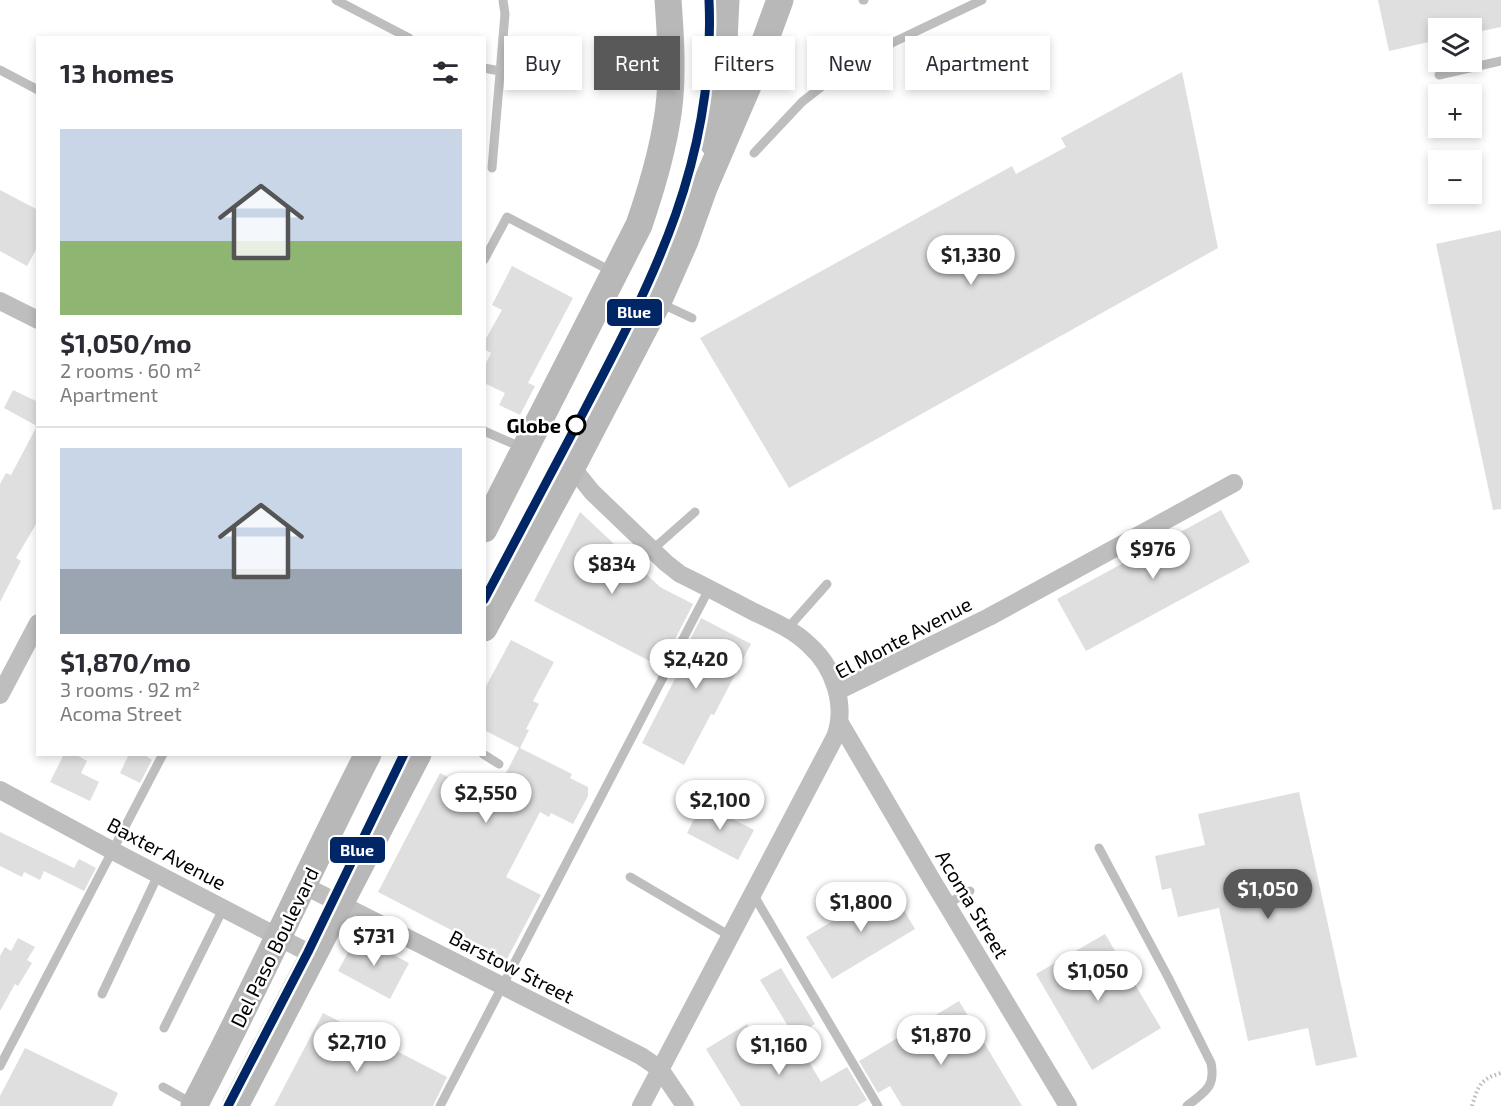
<!DOCTYPE html>
<html lang="en">
<head>
<meta charset="utf-8">
<style>
	:root { --surface:#fff; --page:#f7f7f7; --text:#2b2b33; --muted:#7c7c81; --line:#e1e1e2; --accent:#595959 }
	body { margin:0; font-family:"Exo 2",sans-serif; background:var(--page); color:var(--text); height:100vh; display:flex; flex-direction:column; font-size:22px; white-space:nowrap }
	* { box-sizing:border-box; margin:0 }
	p { font-size:20px; color:var(--muted) }
	.icon { flex:none; width:33px; height:33px; fill:none; stroke:currentColor; stroke-width:2; stroke-linecap:round; stroke-linejoin:round }
	.map { position:relative; flex:1; overflow:hidden }
	.panel { position:absolute; left:36px; top:36px; width:450px; height:720px; display:flex; flex-direction:column; background:var(--surface); border-radius:0px; box-shadow:0 3px 9px #0003 }
	.panel>* { flex:none }
	.hud { position:absolute; left:504px; top:36px; width:570px; height:54px; display:flex; gap:12px }
	.buttons { position:absolute; left:1428px; top:18px; display:grid; gap:12px }
	.buttons a { display:grid; place-items:center; width:54px; height:54px; border-radius:0px; background:var(--surface); box-shadow:0 3px 9px #0003; font-size:30px }
	.price { position:absolute; translate:-50% -51px; padding:0 14px; border-radius:21px; background:#fff; color:#222; font-size:20px; line-height:39px; filter:drop-shadow(0 2px 3px #0008) }
	.price::after { content:''; position:absolute; left:50%; top:36px; width:18px; height:14px; margin-left:-9px; background:inherit; clip-path:polygon(0 0,100% 0,50% 100%) }
	.price.selected { background:var(--accent); color:#fff }
	ul { padding:0; list-style:none }
	li { display:grid; align-content:center; gap:12px; height:318px; padding:0 24px }
	li+li { border-top:2px solid var(--line) }
	li span { display:grid; place-items:center; height:186px; border-radius:0px; color:#555 }
	li>.icon { margin-inline-start:auto }
	span .icon { width:108px; height:108px; fill:#fffc; stroke-width:1 }
	li b { font-size:26px }
	h2 { display:flex; justify-content:space-between; align-items:center; height:72px; padding:0 24px; font-size:26px }
	.chip { padding:0 21px; border-radius:0px; background:var(--surface); box-shadow:0 3px 9px #0003; font-size:21px; line-height:54px }
	.chip.selected { background:var(--accent); color:#fff }
	.map>svg:first-child { display:block }
</style>
</head>
<body>
<div class="map">
<svg width="1501" height="1106" viewBox="0 0 1501 1106">
	<rect width="100%" height="100%" fill="#fff"/>
	<g fill="#dfdfdf">
		<path d="M1378,0H1501V27L1472,33V28H1438V40L1389,51Z"/>
		<path d="M1182,72L1218,248L789,488L700,338L1012,166L1016,174L1066,147L1061,138Z"/>
		<path d="M0,190L38,210V246L27,266L0,251Z"/>
		<path d="M1501,230V509L1493,510L1436,244Z"/>
		<path d="M512,266L573,298L528,383L535,386L520,415L499,405L505,393L484,383V367L491,353L484,349V342L502,310L492,305Z"/>
		<path d="M13,390L38,402V521L16,558L21,561L0,602V484L6,473L11,475L37,426L4,408Z"/>
		<path d="M1221,510L1250,562L1086,651L1057,599Z"/>
		<path d="M580,512L660,587L693,604L661,667L534,601Z"/>
		<path d="M701,618L751,644L714,715L711,714L684,765L642,743L677,675L673,673Z"/>
		<path d="M511,640L554,662L533,701L539,704L526,729L529,730L520,748L572,774L570,778L588,787V796L573,824L551,813L549,817L540,812L506,877L541,895L507,959L378,892L440,773L492,800L519,748L484,730V690Z"/>
		<path d="M64,754H75L87,761L81,773L99,782L90,801L50,782Z"/>
		<path d="M129,754H143L152,760L140,783L120,773Z"/>
		<path d="M1299,792L1357,1057L1316,1066L1308,1028L1248,1041L1219,908L1178,917L1171,888L1162,890L1155,856L1205,845L1198,814Z"/>
		<path d="M702,803L754,830L738,860L687,833Z"/>
		<path d="M0,832L74,868L79,859L96,868L84,891L44,871L40,880L24,872L22,877L0,866Z"/>
		<path d="M890,886L915,929L832,979L806,937Z"/>
		<path d="M1105,934L1161,1028L1092,1070L1036,974Z"/>
		<path d="M357,936L409,963L390,999L338,971Z"/>
		<path d="M18,938L35,947L27,960L32,963L18,986L15,984L0,1011V956L5,947L11,951Z"/>
		<path d="M781,968L815,1024L794,1036L760,980Z"/>
		<path d="M959,1001L1022,1106H902L890,1086L878,1093L859,1061Z"/>
		<path d="M323,1013L447,1077L433,1106H274Z"/>
		<path d="M747,1024L768,1060L797,1042L821,1082L847,1067L867,1100L857,1106H741L706,1049Z"/>
		<path d="M25,1048L118,1093L112,1106H0V1096Z"/>
	</g>
	<g fill="none" stroke-linecap="round" stroke-linejoin="round">
		<path stroke="#b9b9b9" stroke-width="4" stroke-dasharray="1.5 3" stroke-linecap="butt" d="M1472,1106C1478,1086 1480,1079 1501,1073"/>
		<g stroke="#bebebe" stroke-width="9">
			<path d="M336,0L409,38"/>
			<path d="M863,0H864"/>
			<path d="M484,68L500,71"/>
			<path d="M0,70L38,90"/>
			<path d="M1439,75L1501,61"/>
			<path d="M754,153L802,102L854,61L982,0"/>
			<path d="M492,168L505,14L503,0"/>
			<path d="M484,260L507,217L611,271"/>
			<path d="M660,303L692,318"/>
			<path d="M484,431L523,448"/>
			<path d="M652,550L695,512"/>
			<path d="M787,629L827,584"/>
			<path d="M483,754L499,764"/>
			<path d="M1099,848L1168,977L1211,1063C1216,1088 1204,1092 1187,1106"/>
			<path d="M630,877L730,936"/>
			<path d="M753,894L878,1106"/>
			<path d="M947,904L970,891"/>
			<path d="M102,994L158,875"/>
			<path d="M164,1028L223,909"/>
			<path d="M0,1066L163,754"/>
			<path d="M163,1087L193,1104"/>
			<path d="M440,1106L709,589"/>
		</g>
		<g stroke="#bebebe" stroke-width="18">
			<path d="M0,301L38,320"/>
			<path d="M572,467L592,492L666,563L680,574C705,586 729,599 754,612C773,621 794,630 809,645C834,667 847,706 835,737L641,1106"/>
			<path d="M838,691L989,617L1234,483"/>
			<path d="M0,695L38,623"/>
			<path d="M840,723L932,880L1068,1106"/>
			<path d="M0,790L113,851L313,955"/>
			<path d="M303,885L641,1056L660,1069L685,1106"/>
		</g>
		<g stroke="#b8b8b8" stroke-width="27">
			<path d="M713,143L722,81L726,0"/>
			<path d="M484,529L639,225C650,193 660,160 666,126C674,85 671,41 668,0"/>
			<path d="M484,628L572,467L658,302L685,241L704,188L751,79L780,0"/>
			<path d="M194,1106C255,990 308,871 368,754"/>
			<path d="M235,1106L418,754"/>
		</g>
		<defs>
			<g id="rail-1">
				<path d="M484,600C518,537 550,474 584,411C655,276 716,158 709,0"/>
				<path d="M228,1106L308,952L404,754"/>
			</g>
		</defs>
		<use href="#rail-1" stroke="#fff" stroke-width="14"/>
		<use href="#rail-1" stroke="#002666" stroke-width="9"/>
	</g>
	<circle fill="#fff" stroke="#000" stroke-width="3" cx="576" cy="425" r="9"/>
	<g text-anchor="middle" dominant-baseline="central" stroke-width="5" stroke-linejoin="round" paint-order="stroke">
		<g font-size="20" font-weight="bold" fill="#000" stroke="#fff" text-anchor="end">
			<text x="561" y="425">Globe</text>
		</g>
		<g font-size="20" fill="#000" stroke="#fff">
			<text transform="translate(903 637) rotate(-28)">El Monte Avenue</text>
			<text transform="translate(167 853) rotate(28)">Baxter Avenue</text>
			<text transform="translate(973 904) rotate(59)">Acoma Street</text>
			<text transform="translate(274 947) rotate(-64)">Del Paso Boulevard</text>
			<text transform="translate(512 966) rotate(27)">Barstow Street</text>
		</g>
	</g>
	<g stroke="#fff" stroke-width="2">
		<rect x="606" y="298" width="57" height="29" rx="6" fill="#002666"/>
		<rect x="329" y="836" width="57" height="28" rx="6" fill="#002666"/>
	</g>
	<g font-size="16" text-anchor="middle" font-weight="bold" fill="#fff">
		<text x="634" y="318">Blue</text>
		<text x="357" y="856">Blue</text>
	</g>
</svg>
<div class="buttons">
<a><svg class="icon" aria-label="layers" viewBox="0 0 24 24"><path d="M12 4l9 5-9 5-9-5zM3 14l9 5 9-5"/></svg></a>
<a>+</a>
<a>−</a>
</div>
<b class="price" style="left:971px;top:286px">$1,330</b>
<b class="price" style="left:1153px;top:580px">$976</b>
<b class="price" style="left:612px;top:595px">$834</b>
<b class="price" style="left:696px;top:690px">$2,420</b>
<b class="price" style="left:486px;top:824px">$2,550</b>
<b class="price" style="left:720px;top:831px">$2,100</b>
<b class="price selected" style="left:1268px;top:920px">$1,050</b>
<b class="price" style="left:861px;top:933px">$1,800</b>
<b class="price" style="left:374px;top:967px">$731</b>
<b class="price" style="left:1098px;top:1002px">$1,050</b>
<b class="price" style="left:941px;top:1066px">$1,870</b>
<b class="price" style="left:357px;top:1073px">$2,710</b>
<b class="price" style="left:779px;top:1076px">$1,160</b>
<div class="hud">
<a class="chip">Buy</a>
<a class="chip selected">Rent</a>
<a class="chip">Filters</a>
<a class="chip">New</a>
<a class="chip">Apartment</a>
</div>
<section class="panel">
<h2>13 homes<svg class="icon" aria-label="filters" viewBox="0 0 24 24"><path d="M4 7h16M4 17h16"/><circle cx="9" cy="7" r="2"/><circle cx="15" cy="17" r="2"/></svg></h2>
<ul>
<li><span style="background:linear-gradient(#c9d6e8 60%,#8fb573 0)"><svg class="icon" aria-label="home" viewBox="0 0 24 24"><path d="M3 11l9-7 9 7M6 9v11h12V9"/></svg></span><div><b>$1,050/mo</b><p>2 rooms · 60 m²</p><p>Apartment</p></div></li>
<li><span style="background:linear-gradient(#c9d6e8 65%,#9aa5b1 0)"><svg class="icon" aria-label="home" viewBox="0 0 24 24"><path d="M3 11l9-7 9 7M6 9v11h12V9"/></svg></span><div><b>$1,870/mo</b><p>3 rooms · 92 m²</p><p>Acoma Street</p></div></li>
</ul>
</section>
</div>
</body>
</html>
